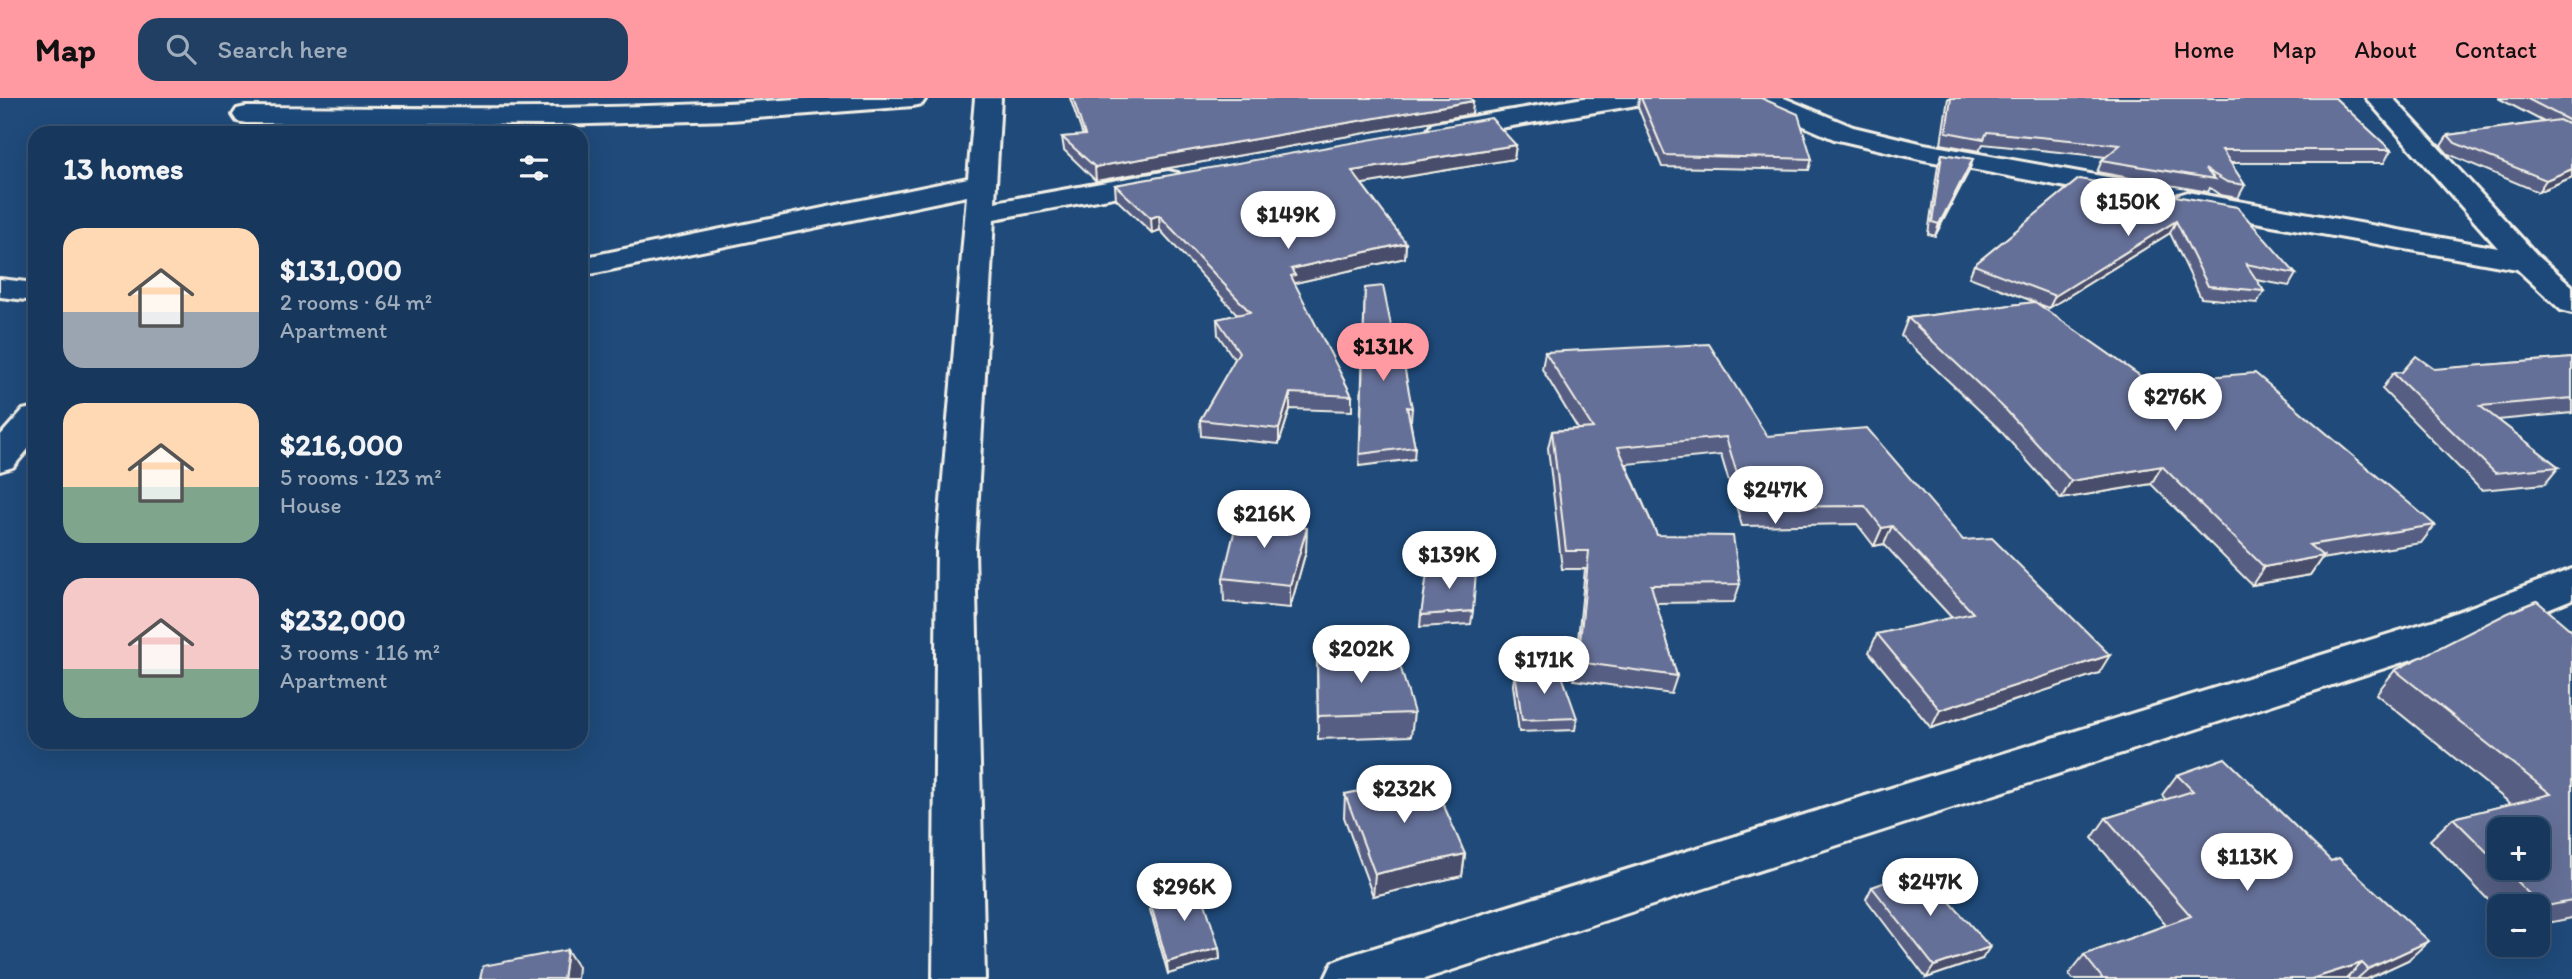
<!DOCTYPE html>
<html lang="en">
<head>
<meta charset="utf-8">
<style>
	:root { --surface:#17385c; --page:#203f62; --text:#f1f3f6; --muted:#9eacbb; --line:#365272; --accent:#ff9aa2 }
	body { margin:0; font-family:Itim,sans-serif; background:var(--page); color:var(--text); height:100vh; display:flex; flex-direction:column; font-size:26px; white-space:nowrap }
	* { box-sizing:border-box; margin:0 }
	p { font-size:23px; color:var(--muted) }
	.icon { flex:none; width:38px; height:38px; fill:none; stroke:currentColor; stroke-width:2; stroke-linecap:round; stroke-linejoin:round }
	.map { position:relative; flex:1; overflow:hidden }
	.panel { position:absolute; left:28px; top:28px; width:560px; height:623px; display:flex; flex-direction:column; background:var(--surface); border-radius:21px; box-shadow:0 7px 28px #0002,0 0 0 2px var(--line) }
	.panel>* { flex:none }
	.fabs { position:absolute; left:2487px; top:719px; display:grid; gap:14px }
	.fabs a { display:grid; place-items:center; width:63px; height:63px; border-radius:14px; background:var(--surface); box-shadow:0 7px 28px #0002,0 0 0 2px var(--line); font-size:35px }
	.price { position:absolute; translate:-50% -60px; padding:0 16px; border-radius:24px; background:#fff; color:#222; font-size:23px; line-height:46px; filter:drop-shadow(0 2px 4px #0008) }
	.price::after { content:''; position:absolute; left:50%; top:42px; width:21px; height:16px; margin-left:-10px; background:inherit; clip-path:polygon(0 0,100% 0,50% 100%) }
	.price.selected { background:var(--accent); color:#111 }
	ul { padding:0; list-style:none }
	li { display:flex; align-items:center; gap:21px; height:175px; padding:0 35px }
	li span { display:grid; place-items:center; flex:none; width:196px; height:140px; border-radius:21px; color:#555 }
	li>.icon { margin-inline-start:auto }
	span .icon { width:84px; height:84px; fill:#fffc; stroke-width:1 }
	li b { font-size:30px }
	h2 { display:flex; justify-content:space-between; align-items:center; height:84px; padding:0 35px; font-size:30px }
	header { display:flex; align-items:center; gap:42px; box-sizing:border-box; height:98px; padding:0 35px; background:var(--accent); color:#111 }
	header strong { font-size:33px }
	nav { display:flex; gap:38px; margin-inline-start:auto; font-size:24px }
	.search { width:490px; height:63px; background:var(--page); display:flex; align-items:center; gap:18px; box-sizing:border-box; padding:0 24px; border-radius:21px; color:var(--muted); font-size:26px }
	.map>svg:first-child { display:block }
</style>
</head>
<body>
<header>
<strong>Map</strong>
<div class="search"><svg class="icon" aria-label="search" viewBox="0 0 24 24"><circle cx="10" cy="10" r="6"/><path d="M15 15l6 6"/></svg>Search here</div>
<nav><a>Home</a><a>Map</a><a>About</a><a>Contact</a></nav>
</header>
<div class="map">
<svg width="2572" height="881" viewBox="0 0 2572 881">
	<rect width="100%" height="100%" fill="#1f4a7a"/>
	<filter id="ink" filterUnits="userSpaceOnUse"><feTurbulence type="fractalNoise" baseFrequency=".0143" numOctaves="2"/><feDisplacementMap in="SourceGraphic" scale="14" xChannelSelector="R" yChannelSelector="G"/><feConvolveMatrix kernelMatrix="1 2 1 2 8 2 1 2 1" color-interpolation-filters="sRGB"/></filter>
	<g filter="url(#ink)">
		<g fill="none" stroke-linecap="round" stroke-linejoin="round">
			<defs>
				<g id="minor">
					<path d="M810,0H926L922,6L913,8L730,22L555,27L246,25L237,23L233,17L237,11L246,9C434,10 623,14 810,0Z"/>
					<path d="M975,0H1001L995,104L1168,73L1178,75L1182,81L1178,87L1168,89L994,121L975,451L985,881H933L937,451L967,98L581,178V160L968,80Z"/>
					<path d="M1584,0H1644L1640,6L1631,8L1441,40L1432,38L1428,32L1432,26L1441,24Z"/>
					<path d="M1749,0H1784L1853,29L1924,46L2129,83L2139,86L2143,92L2139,98L2129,101L1924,62L1834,41L1753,6Z"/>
					<path d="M2366,0H2393L2538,158L2572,188V215L2561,212L2517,171L2188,112L2178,109L2174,103L2178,97L2188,94L2498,150Z"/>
					<path d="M0,181L35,185V203L0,199Z"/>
					<path d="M35,309V343L13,369L0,373V338L23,312Z"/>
					<path d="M2572,471V501L2471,542L1424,881H1325L1333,864L1351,857L2441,520Z"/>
				</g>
			</defs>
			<use href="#minor" stroke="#f4f1e8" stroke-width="6"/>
			<use href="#minor" fill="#1f4a7a" fill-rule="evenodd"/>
		</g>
		<g fill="#575f83" stroke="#f4f1e8" stroke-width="2" fill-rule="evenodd">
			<path d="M1070,0H1470L1473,3L1472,16L1096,83L1064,52L1062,39L1083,38Z"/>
			<path d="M1639,0H1761L1812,61L1809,72L1662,69L1638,9Z"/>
			<path d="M1948,0H2335L2391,52L2384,65H2230L2245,87L2238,100L2220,97L2210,90L2208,94L2097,74L2102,62L2106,59L1983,46L1979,53L1941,46Z"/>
			<path d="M2498,0H2572V79L2538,94L2448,56L2441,48L2448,37L2544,24Z"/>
			<path d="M1516,47L1514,61L1362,86L1406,145L1405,160L1295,185V188L1352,298V313L1290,311L1279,346L1201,338L1200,322L1235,262L1218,237L1217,221L1238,217L1160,132L1152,135L1116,101L1115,87Z"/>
			<path d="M1942,56L1973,61L1969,73L1935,138L1928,136L1938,67Z"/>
			<path d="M2079,81L2296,176L2289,188L2256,182L2264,193L2257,205L2201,200L2170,135L2049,210L2036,205L2149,284L2435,427L2421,445L2321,461L2310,477L2252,487L2151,386L2061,401L1998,330L1901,238L1908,220L2035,204L1969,179L1974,167Z"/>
			<path d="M1365,190L1398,262L1412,310L1411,322H1410L1415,349L1414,361L1359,368Z"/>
			<path d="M1545,254L1767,338L1963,442L2099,575L1931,630L1869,554L1877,536L1952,520L1884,446L1874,448L1857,426L1742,428L1721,357L1626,366L1657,437L1740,486L1734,504L1656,505L1677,578L1671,596L1574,582L1585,471H1562L1548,350L1552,333L1578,331L1542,271Z"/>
			<path d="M2572,260V315L2498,322L2559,369L2545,386L2481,392L2382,291L2393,275Z"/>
			<path d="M1306,453L1290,510L1224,504L1223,480Z"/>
			<path d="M1473,513L1471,526L1420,529L1421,517Z"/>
			<path d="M2572,533V820L2538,827V808H2499V813L2430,742L2453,720L2511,706L2376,596L2395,572ZM2499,732L2538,770H2499Z"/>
			<path d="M1317,556L1414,615L1411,638L1318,641Z"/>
			<path d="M1515,574L1577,620L1575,632L1519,634L1513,587Z"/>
			<path d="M2177,677L2408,862L2367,881H2073L2069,876L2084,857L2166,827L2092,740L2106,720L2166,702L2162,697Z"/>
			<path d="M1345,696L1465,756L1462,778L1373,798L1344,719Z"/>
			<path d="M1872,789L1982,861L1926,880L1866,801Z"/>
			<path d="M1149,800L1219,850L1220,861L1168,876L1150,812Z"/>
		</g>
		<g fill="#474e6a" stroke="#f4f1e8" stroke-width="2">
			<path d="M1473,3L1472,16L1096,83L1095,69Z"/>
			<path d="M1516,47L1514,61L1351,88L1352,73Z"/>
			<path d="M1973,61L1969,73L1935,138L1939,126Z"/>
			<path d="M2572,71V79L2538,94L2546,82Z"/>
			<path d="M1159,117L1160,132L1152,135L1151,120Z"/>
			<path d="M2176,123L2170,135L2049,210L2055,198Z"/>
			<path d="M1406,145L1405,160L1295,185V192L1291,193V171Z"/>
			<path d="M1290,295V311L1279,346V331Z"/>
			<path d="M2162,368L2151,386L2061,401L2071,383Z"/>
			<path d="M1892,428L1884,446L1874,448L1882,430Z"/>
			<path d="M1307,430L1306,453L1290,510V487Z"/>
			<path d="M2323,458L2310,477L2252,487L2264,469Z"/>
			<path d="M2110,557L2099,575L1931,630L1940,612Z"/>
			<path d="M1465,756L1462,778L1373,798L1375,776Z"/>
			<path d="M2429,843L2408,862L2367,881H2357L2368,871Z"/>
			<path d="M1990,849L1982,861L1926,880L1934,868Z"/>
			<path d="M1219,850L1220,861L1168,876L1167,864Z"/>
			<path d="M567,852L578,869L577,881H563Z"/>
			<path d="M2362,865L2346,881H2311Z"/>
		</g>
		<g fill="#656f98" stroke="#f4f1e8" stroke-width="2">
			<path d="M1073,0H1470L1473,3L1095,69L1062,39L1085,37Z"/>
			<path d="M1641,0H1761L1798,16L1812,61L1665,57Z"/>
			<path d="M1951,0H2335L2391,52H2222L2245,87L2227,84L2205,71L2215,81L2102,62L2120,47L1987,34L1984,41L1946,34Z"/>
			<path d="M2526,0H2572V24Z"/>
			<path d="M1491,20L1516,47L1352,73L1406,145L1291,171L1295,177L1291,178L1352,298L1290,295L1279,331L1200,322L1239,254L1217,221L1250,214L1159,117L1151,120L1115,87Z"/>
			<path d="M2559,22L2572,28V71L2546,82L2455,45L2448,37Z"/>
			<path d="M1942,56L1973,61L1939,126L1932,124Z"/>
			<path d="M2079,81L2237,109L2296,176L2246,166L2264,193L2208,188L2176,123L2055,198L1974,167Z"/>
			<path d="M1383,188L1398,262H1403L1412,310L1407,309L1415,349L1360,356L1365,190Z"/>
			<path d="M2035,204L2149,284L2255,275L2435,427L2309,447L2323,458L2264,469L2162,368L2071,383L2006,312L1908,220Z"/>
			<path d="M1709,246L1767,338L1867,330L1963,442L1992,440L2110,557L1940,612L1877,536L1973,515L1892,428L1882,430L1865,408L1747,409L1726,339L1618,349L1657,437L1733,438L1740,486L1651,487L1677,578L1578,564L1589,453H1566L1552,333L1593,330L1545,254Z"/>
			<path d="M2416,258L2434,271L2572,260V300L2480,308L2559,369L2495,375L2393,275L2402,274Z"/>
			<path d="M1239,414L1307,430L1290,487L1223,480Z"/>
			<path d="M1428,469L1476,473L1473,513L1421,517Z"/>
			<path d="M2537,503L2572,533V803L2542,809L2503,770H2538V732H2499V766L2453,720L2551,696L2395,572L2508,515Z"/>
			<path d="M1317,556L1397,557L1414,615L1318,618Z"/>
			<path d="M1560,572L1577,620L1522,622L1515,574Z"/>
			<path d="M2225,660L2331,763L2339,760L2429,843L2368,871L2362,865L2311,881H2103L2084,857L2191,818L2106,720L2193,693L2177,677Z"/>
			<path d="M1431,678L1465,756L1375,776L1345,696Z"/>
			<path d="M1921,771L1990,849L1934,868L1872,789Z"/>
			<path d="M1199,786L1219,850L1167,864L1149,800Z"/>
			<path d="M567,852L563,881H480L483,868Z"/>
		</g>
	</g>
</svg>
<div class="fabs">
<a>+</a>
<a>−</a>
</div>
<b class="price" style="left:2128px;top:140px">$150K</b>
<b class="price" style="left:1288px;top:153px">$149K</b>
<b class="price selected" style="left:1383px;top:285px">$131K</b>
<b class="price" style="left:2175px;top:335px">$276K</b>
<b class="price" style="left:1775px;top:428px">$247K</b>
<b class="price" style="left:1264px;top:452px">$216K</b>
<b class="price" style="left:1449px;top:493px">$139K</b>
<b class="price" style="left:1361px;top:587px">$202K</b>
<b class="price" style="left:1544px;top:598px">$171K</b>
<b class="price" style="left:1404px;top:727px">$232K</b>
<b class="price" style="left:2247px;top:795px">$113K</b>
<b class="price" style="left:1930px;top:820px">$247K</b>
<b class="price" style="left:1184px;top:825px">$296K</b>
<section class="panel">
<h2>13 homes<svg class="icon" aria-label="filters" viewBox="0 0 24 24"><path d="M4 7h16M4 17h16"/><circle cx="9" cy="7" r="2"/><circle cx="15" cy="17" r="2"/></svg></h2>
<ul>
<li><span style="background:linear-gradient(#ffd9b3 60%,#9aa5b1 0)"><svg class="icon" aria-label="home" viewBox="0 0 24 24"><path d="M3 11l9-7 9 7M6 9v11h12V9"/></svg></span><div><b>$131,000</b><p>2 rooms · 64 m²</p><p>Apartment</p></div></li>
<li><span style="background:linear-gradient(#ffd9b3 60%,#7fa58c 0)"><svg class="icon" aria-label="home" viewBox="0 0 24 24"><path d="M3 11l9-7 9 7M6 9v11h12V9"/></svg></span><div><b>$216,000</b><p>5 rooms · 123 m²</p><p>House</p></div></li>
<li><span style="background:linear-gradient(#f6c9c9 65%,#7fa58c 0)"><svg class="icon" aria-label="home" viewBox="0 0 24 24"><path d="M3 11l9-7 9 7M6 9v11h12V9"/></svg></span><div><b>$232,000</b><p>3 rooms · 116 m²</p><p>Apartment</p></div></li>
</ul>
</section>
</div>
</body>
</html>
